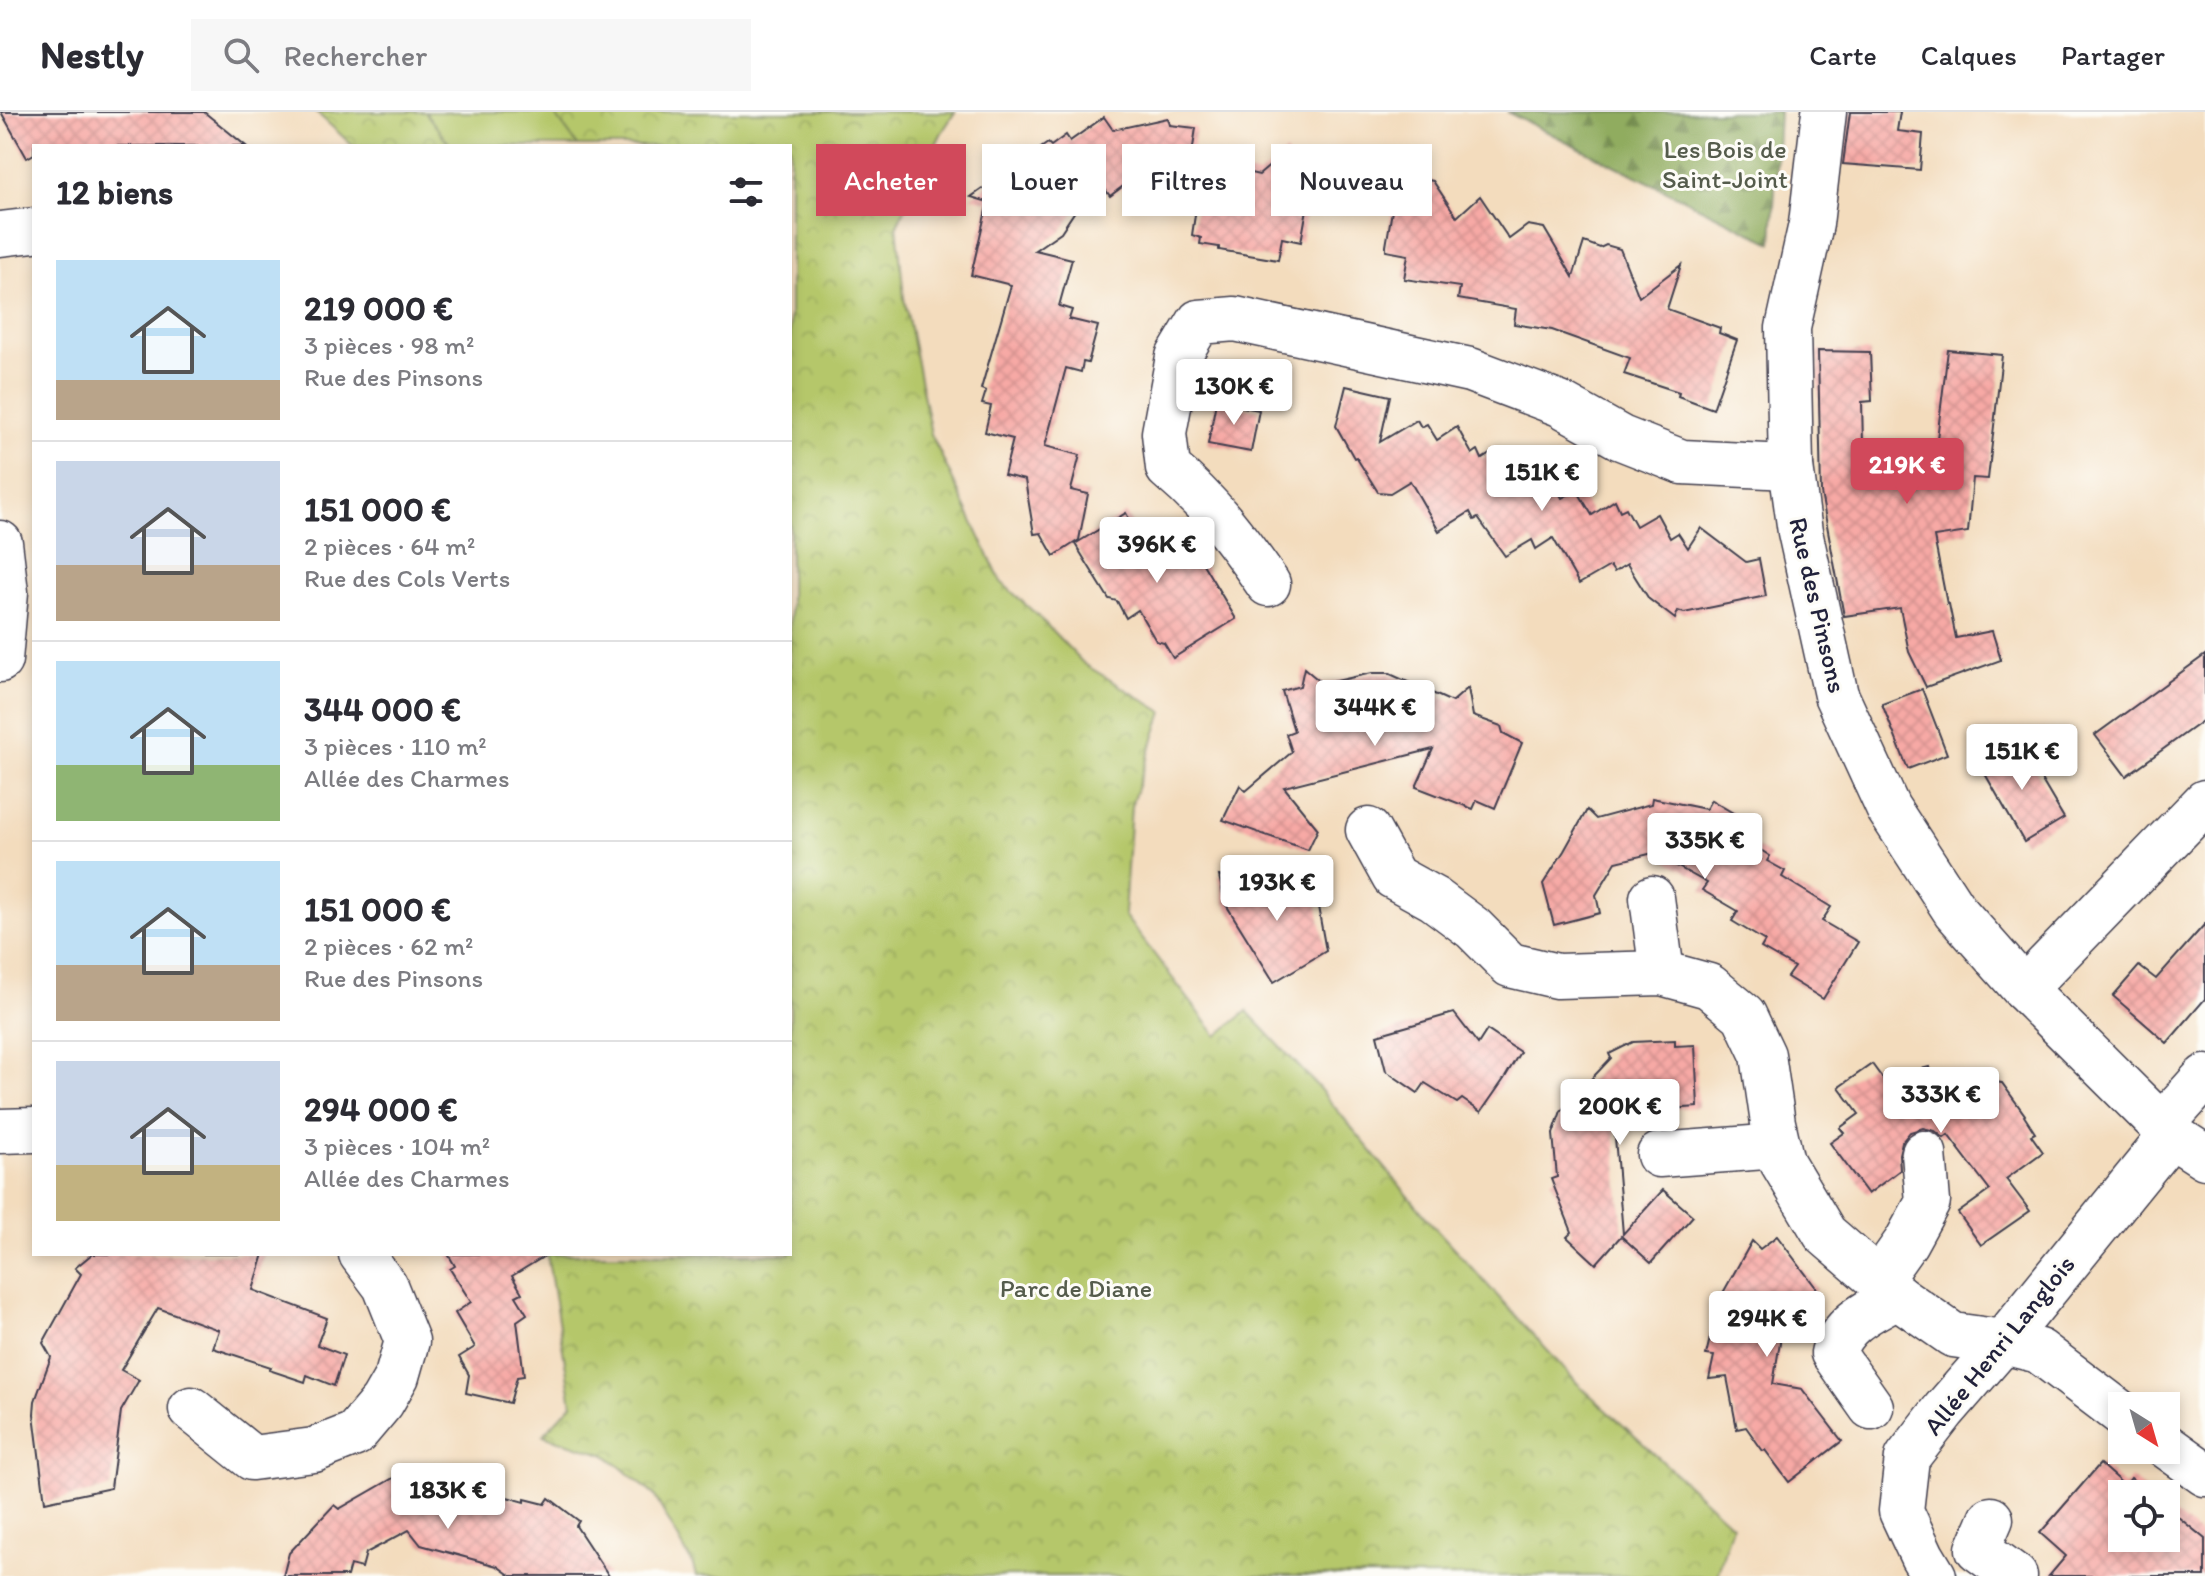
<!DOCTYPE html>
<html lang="fr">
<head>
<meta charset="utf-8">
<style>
	:root { --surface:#fff; --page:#f7f7f7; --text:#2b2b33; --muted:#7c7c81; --line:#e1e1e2; --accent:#d1495b }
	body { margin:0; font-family:Itim,sans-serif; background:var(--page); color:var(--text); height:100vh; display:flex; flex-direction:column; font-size:30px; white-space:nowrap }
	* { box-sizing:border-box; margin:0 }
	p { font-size:26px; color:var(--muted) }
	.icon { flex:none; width:44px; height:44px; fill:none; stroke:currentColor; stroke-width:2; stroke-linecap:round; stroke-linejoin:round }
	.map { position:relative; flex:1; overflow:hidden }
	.details { position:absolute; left:32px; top:32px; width:760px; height:1112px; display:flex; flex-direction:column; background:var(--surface); border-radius:0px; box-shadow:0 4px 12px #0003 }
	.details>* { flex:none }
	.guide { position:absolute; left:816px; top:32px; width:760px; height:72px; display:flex; gap:16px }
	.needle { width:52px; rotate:143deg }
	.tools { position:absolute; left:2108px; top:1280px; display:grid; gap:16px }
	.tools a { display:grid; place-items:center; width:72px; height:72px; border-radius:0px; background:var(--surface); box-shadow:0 4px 12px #0003; font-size:40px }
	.price { position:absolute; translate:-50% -68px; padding:0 18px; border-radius:8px; background:#fff; color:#222; font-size:26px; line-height:52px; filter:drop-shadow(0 2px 4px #0008) }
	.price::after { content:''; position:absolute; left:50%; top:48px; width:24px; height:18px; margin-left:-12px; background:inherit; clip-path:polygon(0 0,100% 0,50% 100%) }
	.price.on { background:var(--accent); color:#fff }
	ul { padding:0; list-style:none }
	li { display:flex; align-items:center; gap:24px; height:200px; padding:0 24px }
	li+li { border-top:2px solid var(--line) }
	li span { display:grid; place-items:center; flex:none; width:224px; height:160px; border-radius:0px; color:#555 }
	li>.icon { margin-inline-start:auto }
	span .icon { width:96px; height:96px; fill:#fffc; stroke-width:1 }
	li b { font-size:34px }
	h2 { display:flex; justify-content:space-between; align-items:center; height:96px; padding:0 24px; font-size:34px }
	.tag { padding:0 28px; border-radius:0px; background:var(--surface); box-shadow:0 4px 12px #0003; font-size:28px; line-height:72px }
	.tag.on { background:var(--accent); color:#fff }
	header { display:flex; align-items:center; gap:48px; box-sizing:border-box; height:112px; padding:0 40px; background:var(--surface); border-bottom:2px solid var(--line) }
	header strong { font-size:38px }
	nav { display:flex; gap:44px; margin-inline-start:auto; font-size:28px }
	.search { width:560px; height:72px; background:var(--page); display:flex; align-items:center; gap:20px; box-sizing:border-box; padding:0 28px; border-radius:0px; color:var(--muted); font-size:30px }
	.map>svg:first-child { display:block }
</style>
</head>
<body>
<header>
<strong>Nestly</strong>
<div class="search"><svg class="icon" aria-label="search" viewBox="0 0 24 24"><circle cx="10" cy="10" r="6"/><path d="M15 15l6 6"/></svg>Rechercher</div>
<nav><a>Carte</a><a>Calques</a><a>Partager</a></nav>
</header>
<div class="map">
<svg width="2205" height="1464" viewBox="0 0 2205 1464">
	<defs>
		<pattern id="forest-firs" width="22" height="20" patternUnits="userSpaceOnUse" patternTransform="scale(2)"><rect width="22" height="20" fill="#90ac5f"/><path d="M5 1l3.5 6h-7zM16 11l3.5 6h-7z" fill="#758c50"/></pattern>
		<pattern id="park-crowns" width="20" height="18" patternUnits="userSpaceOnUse" patternTransform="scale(2)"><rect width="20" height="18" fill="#b5c76b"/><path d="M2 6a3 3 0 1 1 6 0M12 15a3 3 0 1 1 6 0" fill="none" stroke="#9bab5e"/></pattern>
		<pattern id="building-cross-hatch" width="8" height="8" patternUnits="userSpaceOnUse" patternTransform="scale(2)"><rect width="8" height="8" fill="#f7a9a5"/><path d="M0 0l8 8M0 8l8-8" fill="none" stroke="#d3918f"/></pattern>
	</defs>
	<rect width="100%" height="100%" fill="#fdfcf7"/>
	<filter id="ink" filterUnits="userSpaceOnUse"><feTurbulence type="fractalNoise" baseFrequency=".0125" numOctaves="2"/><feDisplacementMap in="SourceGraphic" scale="16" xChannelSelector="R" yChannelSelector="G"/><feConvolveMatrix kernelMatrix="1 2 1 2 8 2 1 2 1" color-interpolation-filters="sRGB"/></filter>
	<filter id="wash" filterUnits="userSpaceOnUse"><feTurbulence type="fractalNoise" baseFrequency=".006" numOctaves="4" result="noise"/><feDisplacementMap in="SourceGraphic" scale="32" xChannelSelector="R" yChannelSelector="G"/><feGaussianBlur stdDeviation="1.8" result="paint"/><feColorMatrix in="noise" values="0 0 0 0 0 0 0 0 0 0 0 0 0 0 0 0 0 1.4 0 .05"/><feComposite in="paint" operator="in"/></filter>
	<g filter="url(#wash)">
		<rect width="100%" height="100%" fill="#f3dcbd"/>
		<path fill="url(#forest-firs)" stroke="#59674d" stroke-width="2" d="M1507,0H1779L1772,131Z"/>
		<path fill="url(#park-crowns)" stroke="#6c7453" stroke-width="2" d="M316,0H955L941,22L897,113L904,186L931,322L1001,470L1037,503L1084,552L1163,600L1131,694L1124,803L1217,924L1247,899L1318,975L1430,1110L1577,1271L1732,1413L1717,1464H696L693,1453L654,1383L606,1343L543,1323L572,1292L547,1142H790V34H353Z"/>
		<path fill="#b5c76b" stroke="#6c7453" stroke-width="2" d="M425,0H553L578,34H451Z"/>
		<g id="blocks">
			<g fill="url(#building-cross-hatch)">
				<path d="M1,0H204L246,34H34V42L27,46Z"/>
				<path d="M1850,0H1900L1897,19L1923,22L1920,58L1843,52Z"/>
				<path d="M1104,5L1113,18L1168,6L1170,13L1196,16L1192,42L1153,72L1143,59L1110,84L1097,66L1061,120L1035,138L1072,147L1059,194L1072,198L1069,207L1098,214L1088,251L1083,250L1081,260L1066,256L1045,334L1080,343L1071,378L1088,382L1079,428L1054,444L1041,421L1034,422L1025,368L1004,363L1013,327L985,320L991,294L982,292L986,279L981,277L1011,173L971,163L988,90L971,85L1048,31L1051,34L1066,23L1070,29Z"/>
				<path d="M1286,40L1295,55L1311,59L1305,96L1307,97L1301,130L1282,126L1278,148L1219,138V135L1200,132L1201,126L1192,123L1203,50L1259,63Z"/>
				<path d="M1417,66L1433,69L1457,105L1480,84L1509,127L1528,113L1544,116L1573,165L1584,130L1600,136L1606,133L1620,137L1639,185L1681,153L1667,197L1720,216L1719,221L1737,228L1713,297L1678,284L1679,280L1624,262L1630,246L1552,218L1514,212L1516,197L1458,187L1460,175L1404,167L1408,143L1386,139V134L1397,69L1411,71Z"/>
				<path d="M1948,238L2002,243L1988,367L1973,366L1968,420L1934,425L1947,492H1949L1956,526L1992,519L2001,548L1926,575L1909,540L1900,496L1844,504L1821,381L1818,239L1870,240L1872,289L1862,290L1864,375L1932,367Z"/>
				<path d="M1346,274L1390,284L1380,330L1417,308L1421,315L1427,312L1437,328L1457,315L1472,342L1478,338L1482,347L1490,342L1500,360L1514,350L1529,374L1542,366L1546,374L1553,370L1562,386L1577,378L1592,403L1615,388L1620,399L1626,396L1636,414L1657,402L1670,426L1678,421L1688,436L1701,416L1746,450L1759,447L1766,484L1684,501L1678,499L1675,507L1649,487L1627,452L1614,460L1610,454L1579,472L1553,426L1536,437L1532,428L1505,444L1478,406L1474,408L1470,400L1439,419L1410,369L1390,381L1378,380L1356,345L1354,346L1336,314Z"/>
				<path d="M1216,290L1259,298L1251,340L1208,332Z"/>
				<path d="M1126,401L1149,444L1185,422L1236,507L1173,546L1164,531L1156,529L1138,498L1126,506L1117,489L1109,487L1075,432Z"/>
				<path d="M2205,543V607L2126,664L2095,623Z"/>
				<path d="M1304,556L1323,572L1372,561H1388L1452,590L1468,576L1473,604L1501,614L1503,621L1522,631L1495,696L1477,688L1473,697L1416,675L1433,637L1284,675L1318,717L1308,738L1223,708L1240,673L1246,679L1292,640L1286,622L1294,619L1282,579L1300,574Z"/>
				<path d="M1922,577L1947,642L1908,657L1882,592Z"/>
				<path d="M2019,630L2064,706L2024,730L1980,653Z"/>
				<path d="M1652,686L1706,697L1711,688L1745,708L1739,719L1756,728L1753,733L1770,744L1767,749L1785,759L1782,765L1831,795L1822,809L1858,830L1823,887L1787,865L1794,855L1761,836L1765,829L1732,809L1738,799L1702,778L1707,771L1653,741L1616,750L1596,783L1600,801L1554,813L1543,772L1564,739L1587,698L1596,707L1651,692Z"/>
				<path d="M1219,764L1315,778L1326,839L1274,870L1225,791Z"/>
				<path d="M2205,812V887L2167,931L2113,884L2139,854L2156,867Z"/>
				<path d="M1454,901L1478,932L1487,918L1520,940L1504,967L1481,1000L1462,987L1457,991L1425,971L1418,981L1386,959L1377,923Z"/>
				<path d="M1675,928V934L1695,933L1698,995L1613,1001L1623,1122L1663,1078L1693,1104L1651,1151L1621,1124L1596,1152L1567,1125L1572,1120L1551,1067L1557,1065L1553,1022L1561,999L1611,946L1609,942L1633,930Z"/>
				<path d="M1872,952L1883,967L1929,955L1931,962L2002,971L2025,1003L2024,1004L2035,1021L2031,1023L2043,1040L2006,1067L2030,1099L1981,1133L1958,1101L1990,1078L1948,1023L1944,1026L1935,1019L1923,1016L1910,1020L1902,1030L1899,1042L1900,1058L1868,1082L1830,1031L1844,1021L1840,1016L1859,1002L1839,975Z"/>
				<path d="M1777,1124L1817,1177L1785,1200L1773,1272L1802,1277L1842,1329L1789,1370L1765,1338L1763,1339L1746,1315L1737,1317L1727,1265L1709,1267L1714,1244L1706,1243L1719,1188L1752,1129L1760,1137Z"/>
				<path d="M92,1142H264L253,1178L327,1206L317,1233L344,1243L334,1274L307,1263L305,1270L269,1258L271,1255L213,1236L219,1218L158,1196L121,1258L139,1268L121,1299L111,1376L45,1390L34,1302L35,1289L51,1245L43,1231L81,1162L75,1156Z"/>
				<path d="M448,1142H548L512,1164L522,1181L516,1184L527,1202L517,1209L524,1264L517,1265L510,1291L466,1281L469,1263L459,1245L475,1235L455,1201L471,1190L450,1157L455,1154Z"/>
				<path d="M2100,1352L2125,1374L2131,1366L2150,1382H2122V1426H2166V1395L2205,1427V1464H2049L2066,1444L2040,1421Z"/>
				<path d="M431,1364L525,1390V1387L545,1392L549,1386L579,1409L576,1414L609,1464H511L497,1454L421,1433L409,1418L366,1441L362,1456L350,1453L347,1464H283L289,1441L334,1393L339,1397L395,1365Z"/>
			</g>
		</g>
	</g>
	<g filter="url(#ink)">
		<use href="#blocks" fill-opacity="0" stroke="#413e4e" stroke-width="2"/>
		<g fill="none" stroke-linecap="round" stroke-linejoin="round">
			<defs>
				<g id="minor">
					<path d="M1824,0L1811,112L1788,216L1791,355L1800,420L1836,583L1888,696L1955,799L2024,877L2171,1023L2205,1045"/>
					<path d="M0,122L34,118"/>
					<path d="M0,431L6,480L0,548"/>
					<path d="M1268,472C1237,427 1210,391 1168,356L1164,321L1178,245L1199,210L1235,207L1470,258L1560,292L1621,326L1682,350L1791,355"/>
					<path d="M1368,718L1394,765L1434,787L1473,816L1510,853L1557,864L1662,861L1709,874L1744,903L1763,943L1773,1011L1782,1050L1825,1122L1897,1184L1953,1223L2003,1230L2039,1239L2122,1302"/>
					<path d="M1652,786L1662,861"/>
					<path d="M2024,877L2205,690"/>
					<path d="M2161,1014L2205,965"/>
					<path d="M0,1019L34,1018"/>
					<path d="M1659,1043L1778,1034"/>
					<path d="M1879,1168L1906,1130L1928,1090L1924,1041"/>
					<path d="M1871,1295L1833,1241C1843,1210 1870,1199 1897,1184"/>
					<path d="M191,1297L252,1346L314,1338L355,1322L382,1290L397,1264L407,1229L385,1174L361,1142"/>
					<path d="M2166,1334L2205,1362"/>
					<path d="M1991,1407L1978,1437L2015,1464"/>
					<path d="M1934,1464L1922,1444L1901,1399L1907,1346L1944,1298L2003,1230L2171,1023"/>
				</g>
			</defs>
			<use href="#minor" stroke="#413e4e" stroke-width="47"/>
			<use href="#minor" stroke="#fff" stroke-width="44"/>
		</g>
	</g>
	<g text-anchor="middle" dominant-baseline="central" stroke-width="6" stroke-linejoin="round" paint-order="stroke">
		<g font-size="26" fill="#555c4c" stroke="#fdfcf7">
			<text x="1725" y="37">Les Bois de<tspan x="1725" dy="30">Saint-Joint</tspan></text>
			<text x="1076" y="1176">Parc de Diane</text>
		</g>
		<g font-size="26" fill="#22223b" stroke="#fdfcf7">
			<text transform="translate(1818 493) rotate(77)">Rue des Pinsons</text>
			<text transform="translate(1999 1233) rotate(-51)">Allée Henri Langlois</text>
		</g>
	</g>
</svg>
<div class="tools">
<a><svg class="needle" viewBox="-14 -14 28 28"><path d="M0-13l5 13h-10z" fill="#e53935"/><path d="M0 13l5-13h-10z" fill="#7c7c81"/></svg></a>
<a><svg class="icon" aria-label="locate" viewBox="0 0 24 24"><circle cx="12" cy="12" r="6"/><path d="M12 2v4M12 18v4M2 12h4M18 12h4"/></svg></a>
</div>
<b class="price" style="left:1234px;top:315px">130K €</b>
<b class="price on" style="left:1907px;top:394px">219K €</b>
<b class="price" style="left:1542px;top:401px">151K €</b>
<b class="price" style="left:1157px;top:473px">396K €</b>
<b class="price" style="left:1375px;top:636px">344K €</b>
<b class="price" style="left:2022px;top:680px">151K €</b>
<b class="price" style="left:1705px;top:769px">335K €</b>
<b class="price" style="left:1277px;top:811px">193K €</b>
<b class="price" style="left:1941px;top:1023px">333K €</b>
<b class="price" style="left:1620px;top:1035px">200K €</b>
<b class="price" style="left:1767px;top:1247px">294K €</b>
<b class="price" style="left:448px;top:1419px">183K €</b>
<div class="guide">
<a class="tag on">Acheter</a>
<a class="tag">Louer</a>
<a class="tag">Filtres</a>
<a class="tag">Nouveau</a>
</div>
<section class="details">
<h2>12 biens<svg class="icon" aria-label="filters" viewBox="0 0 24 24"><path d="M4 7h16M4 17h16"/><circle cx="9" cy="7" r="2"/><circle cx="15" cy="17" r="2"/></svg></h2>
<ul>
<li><span style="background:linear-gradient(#bfe0f5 75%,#b9a48a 0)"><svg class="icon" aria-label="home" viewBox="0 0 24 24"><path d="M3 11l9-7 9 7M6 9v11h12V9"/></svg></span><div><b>219 000 €</b><p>3 pièces · 98 m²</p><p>Rue des Pinsons</p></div></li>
<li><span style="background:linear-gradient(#c9d6e8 65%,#b9a48a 0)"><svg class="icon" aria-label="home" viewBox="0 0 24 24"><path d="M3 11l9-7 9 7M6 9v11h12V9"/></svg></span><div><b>151 000 €</b><p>2 pièces · 64 m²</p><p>Rue des Cols Verts</p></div></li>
<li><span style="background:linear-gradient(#bfe0f5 65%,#8fb573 0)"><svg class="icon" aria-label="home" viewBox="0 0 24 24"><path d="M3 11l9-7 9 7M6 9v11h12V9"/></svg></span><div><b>344 000 €</b><p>3 pièces · 110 m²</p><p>Allée des Charmes</p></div></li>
<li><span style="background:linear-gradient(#bfe0f5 65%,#b9a48a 0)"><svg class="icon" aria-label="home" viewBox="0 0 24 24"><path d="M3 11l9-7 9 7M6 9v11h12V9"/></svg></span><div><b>151 000 €</b><p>2 pièces · 62 m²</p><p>Rue des Pinsons</p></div></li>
<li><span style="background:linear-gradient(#c9d6e8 65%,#c2b280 0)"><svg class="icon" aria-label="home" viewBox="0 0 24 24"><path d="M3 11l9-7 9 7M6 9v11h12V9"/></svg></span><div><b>294 000 €</b><p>3 pièces · 104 m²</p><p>Allée des Charmes</p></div></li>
</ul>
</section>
</div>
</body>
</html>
